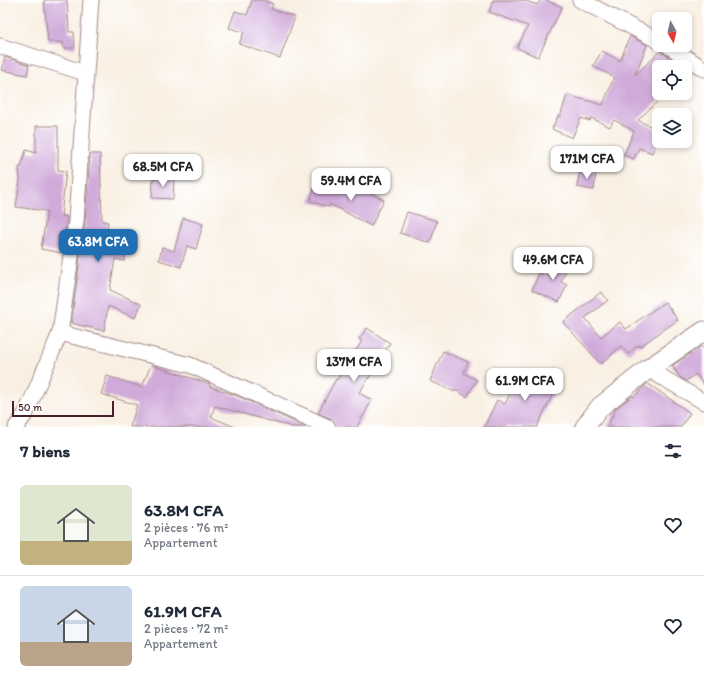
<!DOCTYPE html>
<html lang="fr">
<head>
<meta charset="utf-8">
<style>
	:root { --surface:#fff; --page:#f6f6f7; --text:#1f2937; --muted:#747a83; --line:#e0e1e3; --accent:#1f6fb2 }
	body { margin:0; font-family:Itim,sans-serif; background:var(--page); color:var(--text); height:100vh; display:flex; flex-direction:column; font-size:15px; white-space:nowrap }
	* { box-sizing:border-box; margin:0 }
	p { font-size:13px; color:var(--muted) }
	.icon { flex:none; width:22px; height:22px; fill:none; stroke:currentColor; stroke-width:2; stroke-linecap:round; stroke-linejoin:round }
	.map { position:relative; height:427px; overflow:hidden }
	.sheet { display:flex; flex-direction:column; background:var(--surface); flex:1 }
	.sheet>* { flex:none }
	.needle { width:26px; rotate:172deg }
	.tools { position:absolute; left:652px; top:12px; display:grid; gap:8px }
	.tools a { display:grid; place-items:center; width:40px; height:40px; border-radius:6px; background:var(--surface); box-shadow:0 2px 6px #0003; font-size:20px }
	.scale { position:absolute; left:12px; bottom:10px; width:102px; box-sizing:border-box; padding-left:4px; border:2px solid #4a1f2b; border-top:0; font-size:11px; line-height:14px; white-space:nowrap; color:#4a1f2b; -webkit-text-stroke:3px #fff; paint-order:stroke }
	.price { position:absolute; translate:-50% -34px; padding:0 9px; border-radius:8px; background:#fff; color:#222; font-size:13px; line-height:26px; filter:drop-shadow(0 1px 2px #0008) }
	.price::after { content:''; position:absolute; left:50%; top:24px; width:12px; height:9px; margin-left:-6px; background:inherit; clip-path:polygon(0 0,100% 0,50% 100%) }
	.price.active { background:var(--accent); color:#fff }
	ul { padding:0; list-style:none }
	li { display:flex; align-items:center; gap:12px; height:100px; padding:0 20px }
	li+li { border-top:1px solid var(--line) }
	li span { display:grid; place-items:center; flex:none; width:112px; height:80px; border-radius:6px; color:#555 }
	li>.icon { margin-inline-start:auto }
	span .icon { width:48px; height:48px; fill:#fffc; stroke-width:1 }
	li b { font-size:17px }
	h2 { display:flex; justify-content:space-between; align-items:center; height:48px; padding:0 20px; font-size:17px }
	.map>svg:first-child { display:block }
</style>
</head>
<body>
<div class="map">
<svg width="704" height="427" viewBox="0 0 704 427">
	<rect width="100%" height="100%" fill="#fff"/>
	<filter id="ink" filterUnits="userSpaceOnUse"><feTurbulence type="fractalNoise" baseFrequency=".025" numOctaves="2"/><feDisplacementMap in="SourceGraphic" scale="8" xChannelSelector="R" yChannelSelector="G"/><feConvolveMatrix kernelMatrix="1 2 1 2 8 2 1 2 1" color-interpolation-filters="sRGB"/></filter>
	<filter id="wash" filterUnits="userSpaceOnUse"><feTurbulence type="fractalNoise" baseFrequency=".012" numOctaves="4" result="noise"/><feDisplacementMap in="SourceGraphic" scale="16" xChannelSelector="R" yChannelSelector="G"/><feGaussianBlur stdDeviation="0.9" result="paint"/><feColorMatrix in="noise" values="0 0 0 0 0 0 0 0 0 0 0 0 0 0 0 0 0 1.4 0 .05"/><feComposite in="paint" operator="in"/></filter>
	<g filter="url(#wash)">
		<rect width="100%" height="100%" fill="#f9f0e3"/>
		<g id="blocks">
			<g fill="#d0abda">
				<path d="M44,0H67L69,32H74L75,48H63V42H48Z"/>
				<path d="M252,0H263L273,4L271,9L295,17L280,58L239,44L244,32L229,28L235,11L247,15Z"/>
				<path d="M493,0H522L538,5L540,0H546L562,7L538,57L517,48L528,26L489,12Z"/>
				<path d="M630,36L647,45L635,75L660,51L673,60L666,67H659V100L638,120L659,131V139L652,153L639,148L634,159L624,155L634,131L614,120L610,127L591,118L590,121L581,118L572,138L552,129L558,116L560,117L567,95L603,105L614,77L593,66L602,51L620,61Z"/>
				<path d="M5,57L29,65L27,75L2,70Z"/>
				<path d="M36,126H58V170L66,171L61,216L67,217L62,253L41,249L47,211L16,207L20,180L19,167H21L26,150L36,153Z"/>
				<path d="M90,154H100L102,221L108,222L106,239L127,242L125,261L115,259L110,290L141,304L135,318L108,306L104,331L71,323L85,222Z"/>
				<path d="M580,170L596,172L594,190L577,187Z"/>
				<path d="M153,178L174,179L173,199L152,198Z"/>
				<path d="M346,181L384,200L371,226L330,204L329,207L310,201L315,186L341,195Z"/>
				<path d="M407,212L437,221L430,243L400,233Z"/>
				<path d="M183,218L203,224L196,249L187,246L181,267L159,260L162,247L174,251Z"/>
				<path d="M559,256L570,261L561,282L567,285L559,302L532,290L539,273L549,277Z"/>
				<path d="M601,292L608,300L585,318L601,337L620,322L626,329L665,302L678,320L639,347L638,345L628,354L621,346L601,364L563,322Z"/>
				<path d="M367,328L390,343L372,369L374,370L359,393L372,400L357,427H337L332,419L318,413L336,379L337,380L362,341L359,339Z"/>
				<path d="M701,346L704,350V385L696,374L686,381L680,377L672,366Z"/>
				<path d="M443,351L468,362L464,373L477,380L467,397L456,390L455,392L430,381Z"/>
				<path d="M151,365L210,384L209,386L238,396L306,427H292L215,406L211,417L235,427H130L137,405L101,394L107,376L142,387Z"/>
				<path d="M522,370L538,378L542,370L560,379L537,427H484L497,400L505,404Z"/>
				<path d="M647,383L690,413L681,427H607L616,408L632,396L634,397Z"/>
			</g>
		</g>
	</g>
	<g filter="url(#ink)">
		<use href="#blocks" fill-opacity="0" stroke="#a28887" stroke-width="1"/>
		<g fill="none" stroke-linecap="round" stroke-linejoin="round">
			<defs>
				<g id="minor">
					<path d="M91,0L76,221L60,333L190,365L328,427"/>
					<path d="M580,0L659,41"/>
					<path d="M667,45L704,69"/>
					<path d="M0,46L85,73"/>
					<path d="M648,369L704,402"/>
					<path d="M16,427L26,413L60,333"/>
				</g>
				<path id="tertiary" d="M585,427L600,407L648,369L704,331"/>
			</defs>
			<use href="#minor" stroke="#a28887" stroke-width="17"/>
			<use href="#tertiary" stroke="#a28887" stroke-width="21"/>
			<use href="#minor" stroke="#fff" stroke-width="15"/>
			<use href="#tertiary" stroke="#fff" stroke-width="19"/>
		</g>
	</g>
</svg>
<div class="tools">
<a><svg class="needle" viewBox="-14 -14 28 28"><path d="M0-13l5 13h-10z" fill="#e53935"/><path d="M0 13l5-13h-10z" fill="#747a83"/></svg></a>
<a><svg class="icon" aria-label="locate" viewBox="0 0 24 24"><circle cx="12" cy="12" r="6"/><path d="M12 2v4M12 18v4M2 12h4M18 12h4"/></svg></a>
<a><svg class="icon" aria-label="layers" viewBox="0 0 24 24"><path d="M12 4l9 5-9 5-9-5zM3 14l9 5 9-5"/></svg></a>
</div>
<div class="scale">50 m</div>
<b class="price" style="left:587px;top:180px">171M CFA</b>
<b class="price" style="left:163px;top:188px">68.5M CFA</b>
<b class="price" style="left:351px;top:202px">59.4M CFA</b>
<b class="price active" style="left:98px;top:263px">63.8M CFA</b>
<b class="price" style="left:553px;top:281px">49.6M CFA</b>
<b class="price" style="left:354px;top:383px">137M CFA</b>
<b class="price" style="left:525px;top:402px">61.9M CFA</b>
</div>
<section class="sheet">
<h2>7 biens<svg class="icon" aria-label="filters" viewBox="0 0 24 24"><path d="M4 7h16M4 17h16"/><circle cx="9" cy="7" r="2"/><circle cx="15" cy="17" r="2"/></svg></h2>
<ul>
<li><span style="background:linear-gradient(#dfe7d0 70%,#c2b280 0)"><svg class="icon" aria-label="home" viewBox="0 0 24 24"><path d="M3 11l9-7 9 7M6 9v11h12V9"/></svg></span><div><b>63.8M CFA</b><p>2 pièces · 76 m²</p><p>Appartement</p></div><svg class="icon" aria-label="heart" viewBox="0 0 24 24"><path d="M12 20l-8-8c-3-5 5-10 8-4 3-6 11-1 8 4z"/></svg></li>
<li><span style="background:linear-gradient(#c9d6e8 70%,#b9a48a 0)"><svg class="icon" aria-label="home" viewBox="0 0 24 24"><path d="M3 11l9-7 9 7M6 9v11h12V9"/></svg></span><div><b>61.9M CFA</b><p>2 pièces · 72 m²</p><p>Appartement</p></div><svg class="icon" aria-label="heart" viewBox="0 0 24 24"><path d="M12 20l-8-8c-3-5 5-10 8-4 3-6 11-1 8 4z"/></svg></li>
</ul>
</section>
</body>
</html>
